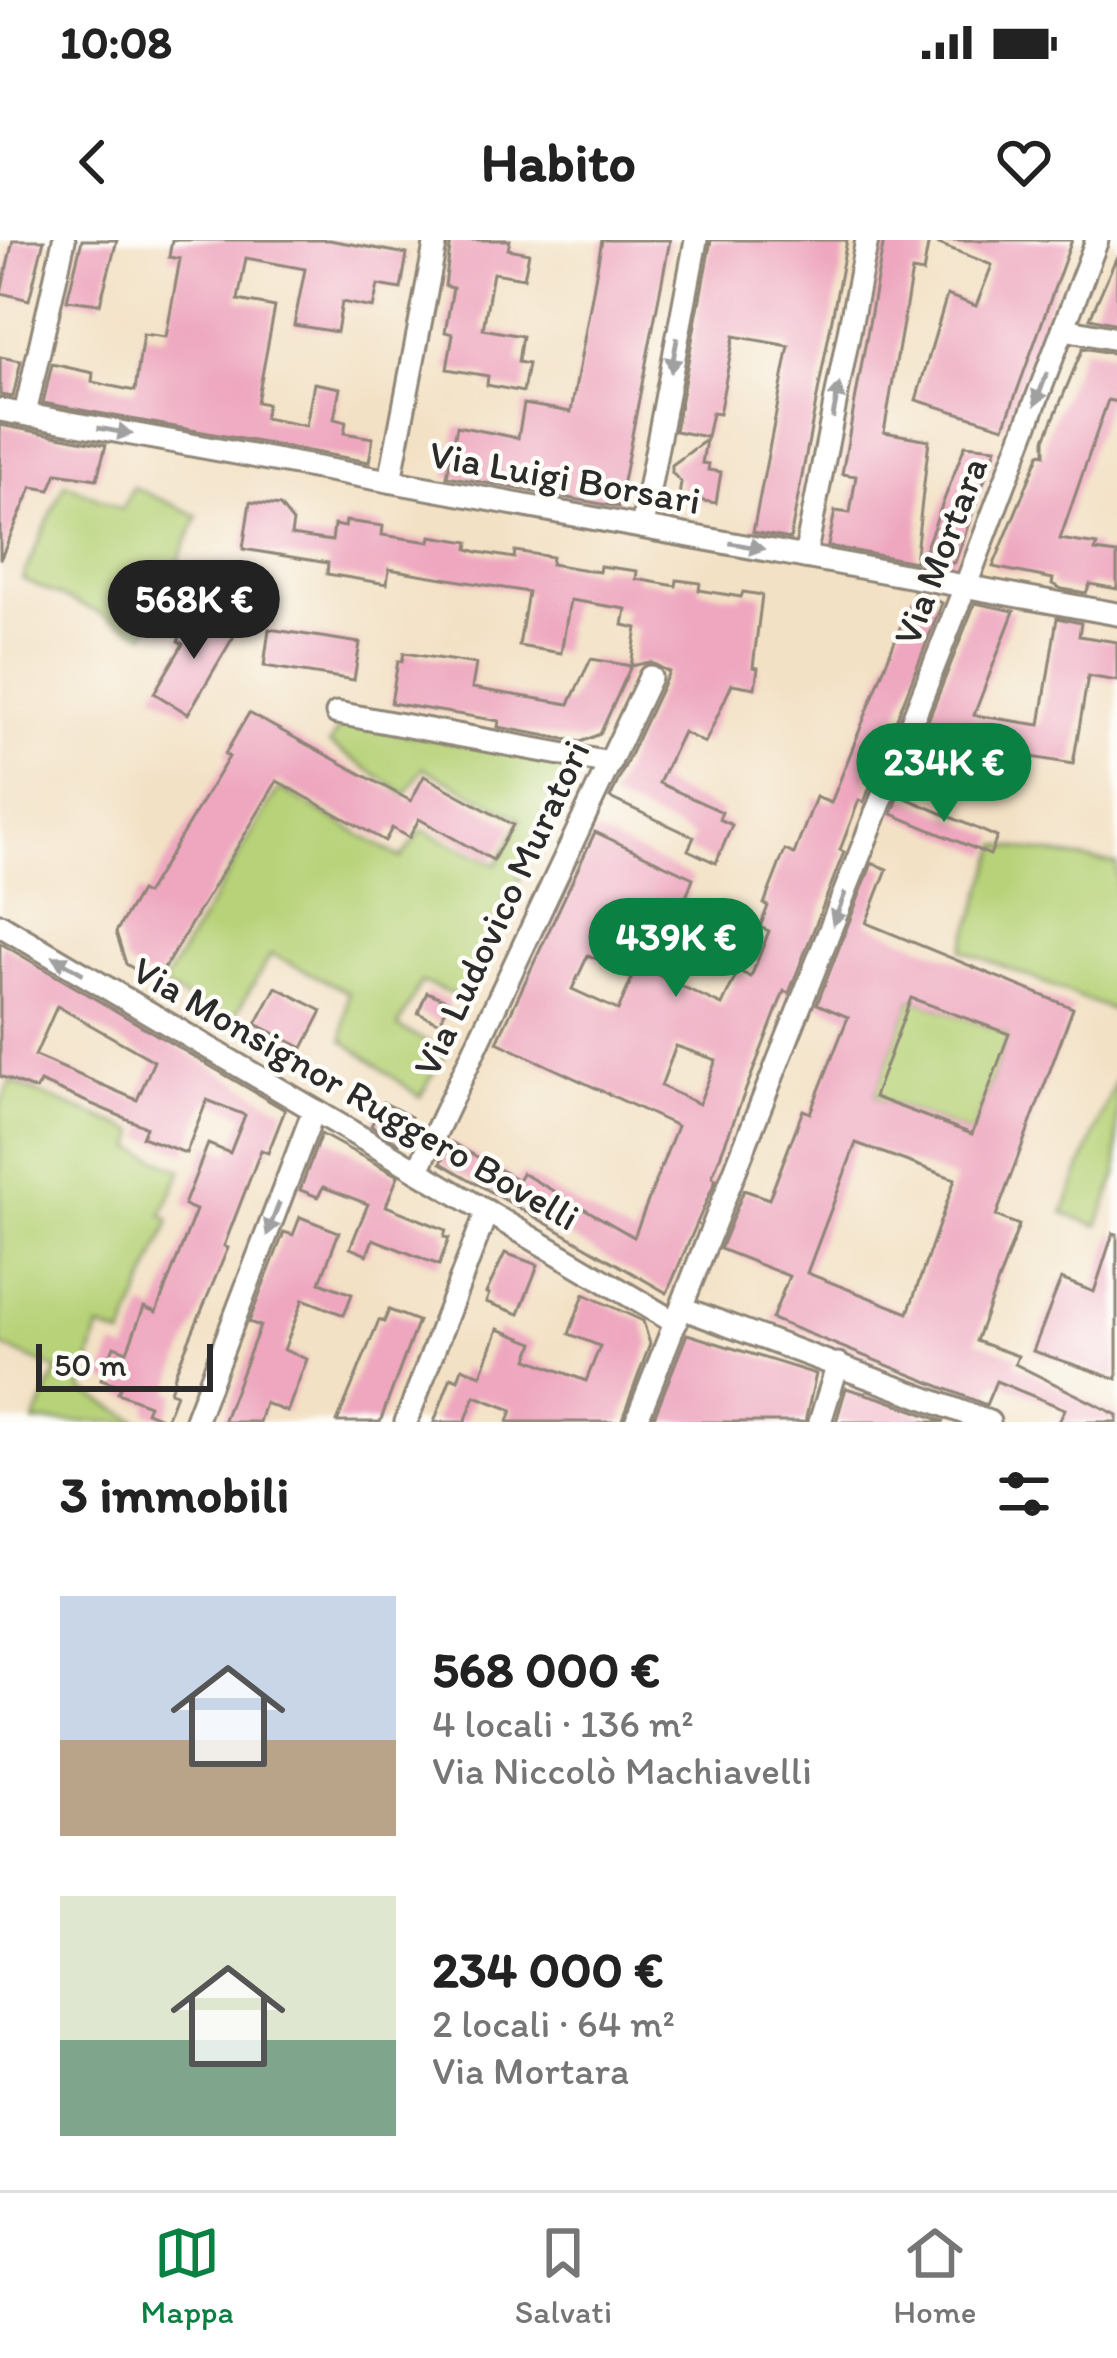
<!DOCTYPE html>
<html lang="it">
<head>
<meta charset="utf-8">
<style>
	:root { --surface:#fff; --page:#f6f6f6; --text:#222; --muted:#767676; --line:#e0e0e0; --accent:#0b8043 }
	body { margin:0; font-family:Itim,sans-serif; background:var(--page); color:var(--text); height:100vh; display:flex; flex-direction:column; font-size:45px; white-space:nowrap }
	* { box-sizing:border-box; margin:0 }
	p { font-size:39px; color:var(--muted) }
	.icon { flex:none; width:66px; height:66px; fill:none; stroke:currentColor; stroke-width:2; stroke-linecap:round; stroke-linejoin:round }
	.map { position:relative; height:1182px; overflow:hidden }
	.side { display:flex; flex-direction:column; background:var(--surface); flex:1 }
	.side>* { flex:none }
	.scale { position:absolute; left:36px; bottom:30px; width:177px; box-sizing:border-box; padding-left:12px; border:6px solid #2b2b2b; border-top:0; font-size:33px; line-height:42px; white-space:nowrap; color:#2b2b2b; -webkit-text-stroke:9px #fdfcf7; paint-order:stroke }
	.price { position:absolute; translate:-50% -102px; padding:0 27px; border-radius:42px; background:var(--accent); color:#fff; font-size:39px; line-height:78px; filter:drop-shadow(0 3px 6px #0008) }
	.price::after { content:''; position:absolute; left:50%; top:72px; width:36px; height:27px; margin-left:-18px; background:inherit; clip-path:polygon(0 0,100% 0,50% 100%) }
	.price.current { background:#222; color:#fff }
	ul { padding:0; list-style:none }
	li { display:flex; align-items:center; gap:36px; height:300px; padding:0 60px }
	li span { display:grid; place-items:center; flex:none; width:336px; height:240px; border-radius:0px; color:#555 }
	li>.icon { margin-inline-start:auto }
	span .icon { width:144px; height:144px; fill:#fffc; stroke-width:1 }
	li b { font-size:51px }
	h2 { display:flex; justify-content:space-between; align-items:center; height:144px; padding:0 60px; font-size:51px }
	.status { display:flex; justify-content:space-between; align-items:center; height:84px; padding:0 60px; background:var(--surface); direction:ltr }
	.status svg { height:33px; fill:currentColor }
	header { display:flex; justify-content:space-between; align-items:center; height:156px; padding:0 60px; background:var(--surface); font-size:54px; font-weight:700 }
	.tabs { display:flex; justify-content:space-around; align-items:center; height:168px; border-top:3px solid var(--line); background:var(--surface); font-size:33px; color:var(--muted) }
	.tabs a { display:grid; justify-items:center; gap:6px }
	.tabs .current { color:var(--accent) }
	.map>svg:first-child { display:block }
</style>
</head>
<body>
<div class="status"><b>10:08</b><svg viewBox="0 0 49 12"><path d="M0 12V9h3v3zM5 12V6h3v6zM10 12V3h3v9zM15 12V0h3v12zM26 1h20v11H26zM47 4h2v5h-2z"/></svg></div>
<header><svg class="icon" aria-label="back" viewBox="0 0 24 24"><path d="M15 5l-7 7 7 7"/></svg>Habito<svg class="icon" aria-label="heart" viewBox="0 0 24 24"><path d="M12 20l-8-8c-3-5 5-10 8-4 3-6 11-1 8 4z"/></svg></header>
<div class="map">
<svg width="1117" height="1182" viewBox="0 0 1117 1182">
	<rect width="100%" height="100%" fill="#fdfcf7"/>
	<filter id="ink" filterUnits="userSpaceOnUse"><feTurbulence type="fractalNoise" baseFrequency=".00833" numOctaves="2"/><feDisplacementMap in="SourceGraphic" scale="24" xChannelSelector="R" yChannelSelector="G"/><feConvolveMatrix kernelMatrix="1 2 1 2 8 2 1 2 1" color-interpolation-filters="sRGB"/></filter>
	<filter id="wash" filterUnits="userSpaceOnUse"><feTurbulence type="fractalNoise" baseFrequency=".004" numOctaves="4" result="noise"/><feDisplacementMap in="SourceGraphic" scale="48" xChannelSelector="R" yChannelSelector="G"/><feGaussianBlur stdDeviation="2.7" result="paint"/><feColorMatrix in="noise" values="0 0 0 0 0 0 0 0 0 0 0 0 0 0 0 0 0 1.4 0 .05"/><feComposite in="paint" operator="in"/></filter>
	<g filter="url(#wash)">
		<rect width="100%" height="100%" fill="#f3e1c5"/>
		<g fill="#b7d278" stroke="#717e52" stroke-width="3">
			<path d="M65,243L122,269L133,247L198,276L146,394L22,339Z"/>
			<path d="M343,482L576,525L461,758L421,742L398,787L446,811L420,857L343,800L348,752L271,714L230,784L162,746L279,548L401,618L422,590L497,625L521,579L423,528L406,554L329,504Z"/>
			<path d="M999,605L1117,624V772L962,710Z"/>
			<path d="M911,758L1009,794L972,894L874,857Z"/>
			<path d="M1117,837V934L1098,986L1063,973Z"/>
			<path d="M10,842L137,892L133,908L182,930L162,975L170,980L123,1097L99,1088L82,1150L140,1182H34L57,1130L0,1105V865Z"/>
		</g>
		<g id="blocks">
			<g fill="#eea7bf" fill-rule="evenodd">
				<path d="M13,0H44L29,60L1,53Z"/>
				<path d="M82,0H117L100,64L67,60Z"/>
				<path d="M172,0H329L407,14L401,49L378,45L373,68L342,62L337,92L294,85L305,29L246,18L238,60L275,67L257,162L267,164L264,178L306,186L314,143L340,148L334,179L346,182L344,193L373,198L369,222L43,163L52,124L93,133L92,142L135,151L143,94L166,97L180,19L169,17Z"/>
				<path d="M451,0H510L508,9L529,13L524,38L493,33L483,89L522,96L518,122L528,124L523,152L487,145L488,136L447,129L453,94L445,92L453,48L445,46Z"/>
				<path d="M602,0H670L618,267L447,236L457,186L518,198L524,164L571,172Z"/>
				<path d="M711,0H847L790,299L753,292L789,106L734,96L719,174L712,173L707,197L675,191Z"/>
				<path d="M884,0H929L923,33L912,31L884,192L929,200L915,322L828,306L835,271L850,273L856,236L842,234Z"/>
				<path d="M929,0H1072L1004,187L916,160L947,55L976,66L992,25Z"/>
				<path d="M1117,16V84L1090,78Z"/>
				<path d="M1083,108L1117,114V162L1108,160L1060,299L1097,305L1095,311L1117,314V349L1090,344L1086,353L1062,349L1052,344L1053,339L993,327L1040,213L1045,214V199Z"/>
				<path d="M0,117L21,121L13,157L0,155Z"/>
				<path d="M0,185L106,205L97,239L57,233L50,250L32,247L0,320Z"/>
				<path d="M706,200L702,223L709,224L708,230L721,232L716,263L679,257L681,242L672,233V225Z"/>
				<path d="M965,205L996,208L955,322L942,327L920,323Z"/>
				<path d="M250,262L280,266L293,282L291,295L332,301L334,285L345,287L346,281L383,286L382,295L430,302L431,296L469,302L468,309L478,312L514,318L515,311L552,317L551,324L599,332L600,326L637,331L636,339L676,346L677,340L700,343L699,350L741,357L743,352L762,355L753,427L758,428L755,448L732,444L705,503L683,492L659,543L722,572L719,579L732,585L716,623L688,610L694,597L610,558L669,432L650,422L631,426L637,388L623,385L626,369L570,360L561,413L519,406L528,352L389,329L387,344L327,334L328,323L243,309Z"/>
				<path d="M914,352L942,363L888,501L883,499L866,542L871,544L864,562L859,560L840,610L844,612L789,753L784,751L712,937L716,939L667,1053L441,923L451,902L518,940L522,933L634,997L677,886L497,802L595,592L693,638L658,735L722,765L738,731L751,737L769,691L760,687L768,666L764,664L785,610L794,614L816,557L831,563ZM588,715L633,736L618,770L572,749ZM676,806L716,820L699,864L661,846Z"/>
				<path d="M975,363L1014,371L974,475L1040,485L1057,378L1081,383L1079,396L1117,402V441L1088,436L1073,524L1002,512L996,542L916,511Z"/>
				<path d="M195,371L235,394L188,474L154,453L183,404L178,401Z"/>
				<path d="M269,389L360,403L354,440L264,426Z"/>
				<path d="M404,413L476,424L472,448L569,464L591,419L631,426L600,494L581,502L498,487L499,481L391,463L398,421L402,422Z"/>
				<path d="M249,473L411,561L424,536L513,585L493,620L419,579L409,598L392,588L385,601L277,541L156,742L126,724L116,692L140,651L146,654L229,517L225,514Z"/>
				<path d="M899,555L997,597L990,615L892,574Z"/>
				<path d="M872,623L887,629L866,683L1073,768L996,976L1019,985L976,1101L1018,1116L1015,1124L1117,1175V1182H1059L1065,1169L996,1141L986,1165L772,1079L789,1036L720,1009L744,950L769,959L803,870L810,873L848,777L817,764ZM911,758L1009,794L972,894L874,857ZM856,903L955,939L908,1073L807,1033Z"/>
				<path d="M0,703L285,870L268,913L261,910L224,1006L228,1008L176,1131L170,1152L176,1154L166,1180L146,1172L149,1165L118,1153L121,1146L101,1139L114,1106L127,1111L144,1067L156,1072L196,970L184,965L208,904L230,913L245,875L207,860L186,913L142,897L146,887L40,842L36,850L0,836ZM57,766L154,821L137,860L35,816Z"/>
				<path d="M276,747L322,771L303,808L256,784Z"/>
				<path d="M427,752L449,761L440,783L418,773Z"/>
				<path d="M383,862L411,877L399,903L371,886Z"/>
				<path d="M321,894L398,936L386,966L446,990L444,997L449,998L439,1025L373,999L367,1015L350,1008L368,964L323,947L318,957L300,950Z"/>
				<path d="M300,977L339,992L320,1042L352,1054L344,1075L303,1059L284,1110L307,1119L287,1172L265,1163L259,1182H223L260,1086L249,1082L284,992L293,995Z"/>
				<path d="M1113,993L1117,994V1139L1033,1111L1061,1039L1094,1052Z"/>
				<path d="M505,1013L538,1025L519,1074L486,1062L489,1054L486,1053Z"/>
				<path d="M584,1054L643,1081L650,1104L621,1182H508L512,1170L475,1156L465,1182H434L451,1137L458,1140L462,1128L481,1135L498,1089L534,1103L528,1119L586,1141L600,1106L569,1094Z"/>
				<path d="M389,1070L418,1081L380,1182H337L379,1080L384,1082Z"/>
				<path d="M687,1094L816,1134L805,1182H652Z"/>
				<path d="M846,1148L883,1159L945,1182H836Z"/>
			</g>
		</g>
	</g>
	<g filter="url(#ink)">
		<use href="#blocks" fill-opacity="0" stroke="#8f8678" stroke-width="3"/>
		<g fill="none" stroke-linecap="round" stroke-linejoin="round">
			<defs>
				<g id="street">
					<path d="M1065,89L1117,99"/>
					<path d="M0,170L1117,374"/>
					<path d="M25,174L64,0"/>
					<path d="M390,241L436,0"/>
					<path d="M642,287L696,0"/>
					<path d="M805,317L867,0"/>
					<path d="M337,473L610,523"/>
					<path d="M0,685L676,1083"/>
					<path d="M418,930L650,437"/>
					<path d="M682,1068L989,1182"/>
					<path d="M195,1182L314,870"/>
					<path d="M406,1182L487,971"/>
					<path d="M636,1182L969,337L1097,0"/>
					<path d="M820,1182L838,1124"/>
				</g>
			</defs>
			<use href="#street" stroke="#8f8678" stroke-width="27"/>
			<use href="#street" stroke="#fff" stroke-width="21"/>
		</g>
		<defs><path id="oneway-solid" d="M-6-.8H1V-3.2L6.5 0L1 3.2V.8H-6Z" transform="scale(3)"/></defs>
		<g fill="#a0a0a0">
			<use href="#oneway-solid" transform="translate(674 115) rotate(101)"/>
			<use href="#oneway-solid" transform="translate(1041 149) rotate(111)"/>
			<use href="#oneway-solid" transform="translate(836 161) rotate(-79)"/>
			<use href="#oneway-solid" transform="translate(115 191) rotate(10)"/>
			<use href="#oneway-solid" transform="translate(747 306) rotate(10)"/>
			<use href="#oneway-solid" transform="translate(839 669) rotate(111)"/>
			<use href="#oneway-solid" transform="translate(68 725) rotate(-150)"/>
			<use href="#oneway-solid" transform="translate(273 979) rotate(111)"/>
		</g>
	</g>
	<g text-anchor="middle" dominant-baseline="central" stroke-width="9" stroke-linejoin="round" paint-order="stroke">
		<g font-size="39" fill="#2b2b2b" stroke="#fdfcf7">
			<text transform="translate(565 237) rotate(10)">Via Luigi Borsari</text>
			<text transform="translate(940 311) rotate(-69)">Via Mortara</text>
			<text transform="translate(501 668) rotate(-65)">Via Ludovico Muratori</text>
			<text transform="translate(356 853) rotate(30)">Via Monsignor Ruggero Bovelli</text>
		</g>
	</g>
</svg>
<div class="scale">50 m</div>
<b class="price current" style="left:194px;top:422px">568K €</b>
<b class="price" style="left:944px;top:585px">234K €</b>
<b class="price" style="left:676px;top:760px">439K €</b>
</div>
<section class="side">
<h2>3 immobili<svg class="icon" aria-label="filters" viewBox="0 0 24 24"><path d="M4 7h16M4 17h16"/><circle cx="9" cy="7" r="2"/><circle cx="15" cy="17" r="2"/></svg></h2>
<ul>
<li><span style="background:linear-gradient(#c9d6e8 60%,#b9a48a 0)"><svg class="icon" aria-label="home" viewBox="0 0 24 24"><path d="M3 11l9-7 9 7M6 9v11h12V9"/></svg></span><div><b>568 000 €</b><p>4 locali · 136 m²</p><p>Via Niccolò Machiavelli</p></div></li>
<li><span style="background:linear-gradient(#dfe7d0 60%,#7fa58c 0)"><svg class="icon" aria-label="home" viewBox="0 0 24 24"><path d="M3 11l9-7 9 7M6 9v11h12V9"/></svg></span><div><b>234 000 €</b><p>2 locali · 64 m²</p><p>Via Mortara</p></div></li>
</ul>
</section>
<nav class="tabs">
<a class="current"><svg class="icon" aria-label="map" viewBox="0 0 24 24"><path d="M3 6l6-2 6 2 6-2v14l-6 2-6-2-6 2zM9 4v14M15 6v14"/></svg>Mappa</a>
<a><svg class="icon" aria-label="saved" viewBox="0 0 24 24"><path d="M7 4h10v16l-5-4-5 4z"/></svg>Salvati</a>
<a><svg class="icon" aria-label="home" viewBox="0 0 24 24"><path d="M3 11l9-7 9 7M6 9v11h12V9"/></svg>Home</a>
</nav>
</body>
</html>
